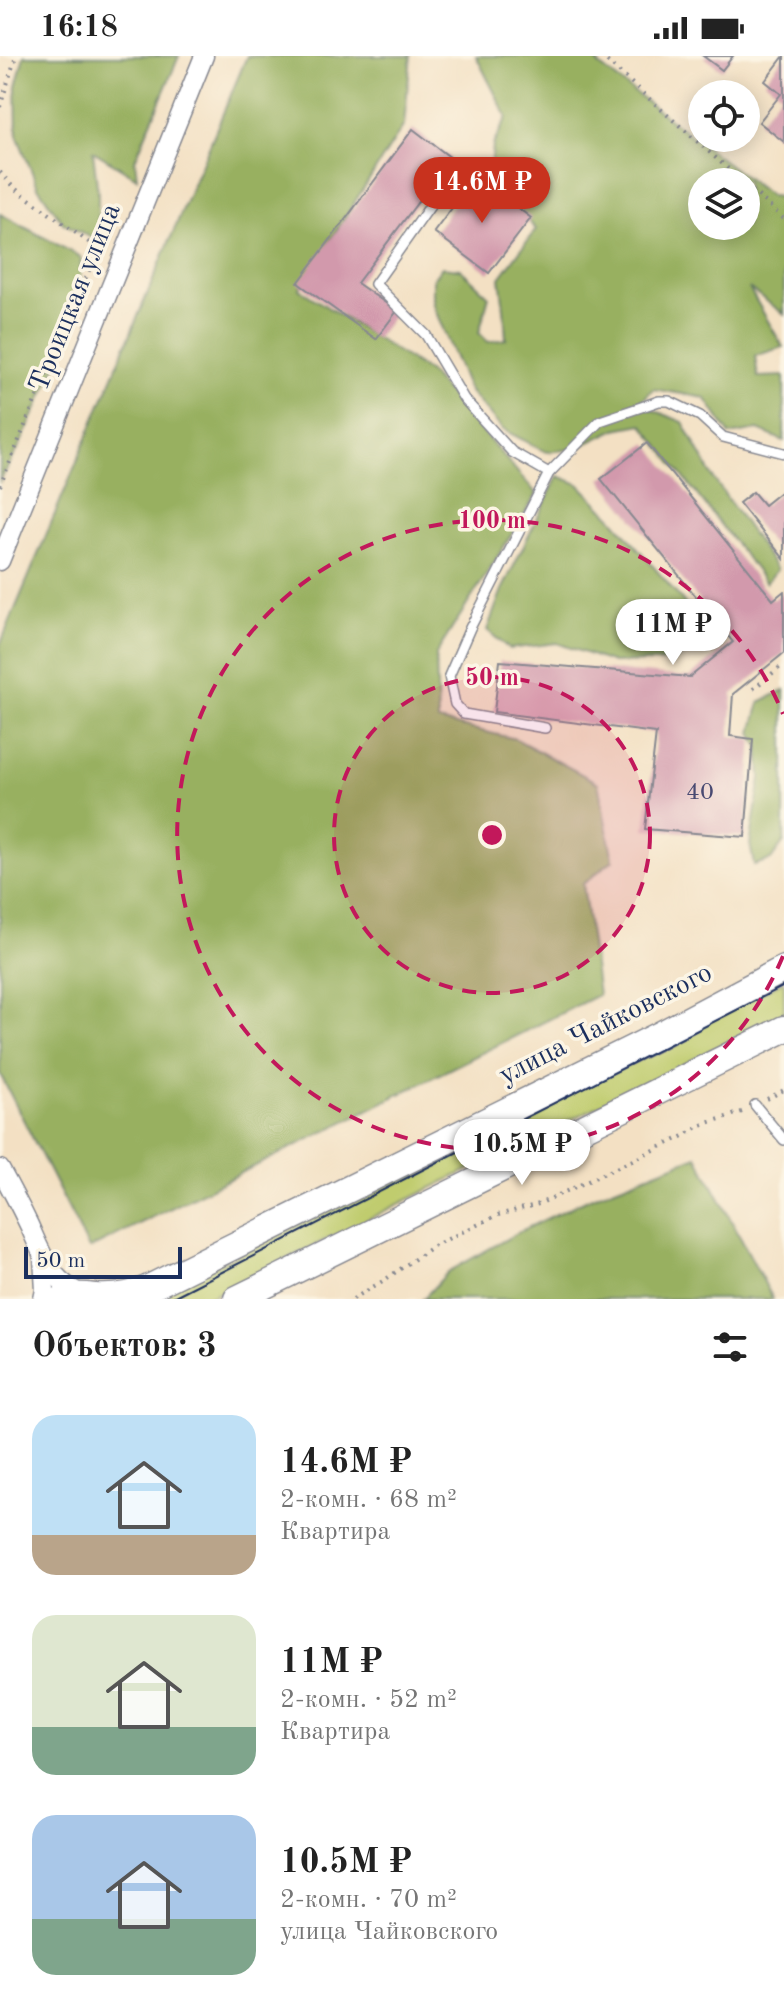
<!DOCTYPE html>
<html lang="ru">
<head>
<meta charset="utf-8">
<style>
	:root { --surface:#fff; --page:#f2f2f2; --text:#222; --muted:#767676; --accent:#c8321e }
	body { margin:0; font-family:"Old Standard TT",serif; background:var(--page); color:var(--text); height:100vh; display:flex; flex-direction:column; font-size:30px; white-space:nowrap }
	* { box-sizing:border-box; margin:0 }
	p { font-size:26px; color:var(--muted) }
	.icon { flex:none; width:44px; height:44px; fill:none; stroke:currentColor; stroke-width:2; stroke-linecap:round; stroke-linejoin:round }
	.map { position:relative; height:1243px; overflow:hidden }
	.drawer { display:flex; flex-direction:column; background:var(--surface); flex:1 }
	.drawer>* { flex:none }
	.buttons { position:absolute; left:688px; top:24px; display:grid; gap:16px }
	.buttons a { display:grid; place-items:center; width:72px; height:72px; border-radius:50%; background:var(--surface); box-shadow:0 4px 20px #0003; font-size:40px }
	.scale { position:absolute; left:24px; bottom:20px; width:158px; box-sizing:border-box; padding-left:8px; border:4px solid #1b2f5e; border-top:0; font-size:22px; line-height:28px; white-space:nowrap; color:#1b2f5e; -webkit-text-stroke:6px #fcf5e5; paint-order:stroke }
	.price { position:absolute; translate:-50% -68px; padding:0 18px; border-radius:28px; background:#fff; color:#222; font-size:26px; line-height:52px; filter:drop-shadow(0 2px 4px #0008) }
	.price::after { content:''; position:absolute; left:50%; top:48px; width:24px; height:18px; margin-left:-12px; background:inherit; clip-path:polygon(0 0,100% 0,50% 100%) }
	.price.selected { background:var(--accent); color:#fff }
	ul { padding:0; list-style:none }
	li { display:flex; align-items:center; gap:24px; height:200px; padding:0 32px }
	li span { display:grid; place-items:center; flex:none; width:224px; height:160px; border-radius:24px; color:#555 }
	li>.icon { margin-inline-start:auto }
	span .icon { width:96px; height:96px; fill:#fffc; stroke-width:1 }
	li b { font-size:34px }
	h2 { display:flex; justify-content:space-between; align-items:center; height:96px; padding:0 32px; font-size:34px }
	.status { display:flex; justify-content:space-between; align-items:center; height:56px; padding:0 40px; background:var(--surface); direction:ltr }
	.status svg { height:22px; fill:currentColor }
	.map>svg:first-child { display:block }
</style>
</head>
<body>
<div class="status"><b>16:18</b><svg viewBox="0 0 49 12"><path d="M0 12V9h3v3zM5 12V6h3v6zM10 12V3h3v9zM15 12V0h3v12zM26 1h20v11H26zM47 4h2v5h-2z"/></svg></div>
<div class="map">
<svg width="784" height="1243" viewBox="0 0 784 1243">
	<rect width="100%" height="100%" fill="#fcf5e5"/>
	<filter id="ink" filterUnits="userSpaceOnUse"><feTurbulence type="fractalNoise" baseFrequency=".0125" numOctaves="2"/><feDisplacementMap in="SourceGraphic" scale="16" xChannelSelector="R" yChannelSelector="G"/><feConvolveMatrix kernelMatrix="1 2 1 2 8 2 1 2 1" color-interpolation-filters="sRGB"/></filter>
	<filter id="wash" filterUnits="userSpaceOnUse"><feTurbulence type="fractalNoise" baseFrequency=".006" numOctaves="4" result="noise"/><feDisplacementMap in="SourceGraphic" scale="32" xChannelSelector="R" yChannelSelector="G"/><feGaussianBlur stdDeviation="1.8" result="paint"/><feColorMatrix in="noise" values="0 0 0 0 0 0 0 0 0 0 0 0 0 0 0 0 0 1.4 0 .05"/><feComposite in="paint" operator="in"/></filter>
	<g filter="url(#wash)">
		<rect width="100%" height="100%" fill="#f3e0c3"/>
		<path fill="#c0cc6e" stroke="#6e7e66" stroke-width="2" d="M784,925V959L205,1243H148Z"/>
		<g fill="#98b061" stroke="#5a7060" stroke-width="2" fill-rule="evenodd">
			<path d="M24,0H179L135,104L137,122L93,95L98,138V185L63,167L38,131L17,79L16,30Z"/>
			<path d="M247,0H411L404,69L299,233L429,316L537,438L436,598L438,665L516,683L598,727L613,804L583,828L598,939L89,1193L0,1018V589Z"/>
			<path d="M476,0H595L599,9L770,140L784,141V258L749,232L783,291L755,300L758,321L784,320V385L758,374L730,379L705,342L653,333L639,348L683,366L714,423L777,514L766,527L642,368L616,373L575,393L546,396L502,373L469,335L433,249V223L442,211L460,213L489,240L479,277L488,286L506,283L504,253L500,222L536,173L490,124L493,89L507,61ZM702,126H746V170H702Z"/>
			<path d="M0,158L81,201L79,261L18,393L0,425Z"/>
			<path d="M558,420L579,428L614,464L686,549L706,576L674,605L613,607L557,587L509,593L487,574L502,534Z"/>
			<path d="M784,634V786L771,804L754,809L750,788L761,722L759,690L752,677L760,646Z"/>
			<path d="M697,1100L773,1243H423L448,1216L521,1175L592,1141Z"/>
		</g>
		<g id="blocks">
			<g fill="#d299ac">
				<path d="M703,0H733L722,14Z"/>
				<path d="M784,0V86L759,66L781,38L765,25Z"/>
				<path d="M413,73L451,102L357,227L397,255L376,283L298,227Z"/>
				<path d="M476,120L531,162L489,217L434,176Z"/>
				<path d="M647,387L773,544L784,535V597L733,638L730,680L753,683L745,781L645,773L656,677L494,656L500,605L690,621L733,586L601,423Z"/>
				<path d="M784,433V503L739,447L753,436L764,449Z"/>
			</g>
		</g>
	</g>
	<g filter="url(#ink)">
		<use href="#blocks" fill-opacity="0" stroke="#878890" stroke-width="2"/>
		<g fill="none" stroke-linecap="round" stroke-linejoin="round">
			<defs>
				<g id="service">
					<path d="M452,119L375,228L426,279L464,343L512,396L549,417"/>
					<path d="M545,672L464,658L455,648L449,620L470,572L549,417L600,365L659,345H669L700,360L723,381L784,397"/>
					<path d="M755,1049L784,1084"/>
				</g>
				<g id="minor">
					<path d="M0,505L204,0"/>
					<path d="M0,1113C10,1131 20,1150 29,1169C42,1198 52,1229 86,1239"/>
					<path d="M43,1202L45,1234L43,1243"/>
				</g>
				<g id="secondary">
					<path d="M62,1243C74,1239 82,1239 95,1241C113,1242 131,1240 147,1233L658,980L784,913"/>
					<path d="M237,1243L784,973"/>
				</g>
			</defs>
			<use href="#service" stroke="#878890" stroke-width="12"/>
			<use href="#minor" stroke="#878890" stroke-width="21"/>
			<use href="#secondary" stroke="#878890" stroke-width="29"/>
			<g stroke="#878890" stroke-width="4" stroke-dasharray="2 6" stroke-linecap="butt">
				<path d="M601,0L743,126"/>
				<path d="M0,51L16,0"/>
				<path d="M0,116L13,131L98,193L106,197"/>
				<path d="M746,129L784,163"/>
				<path d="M0,430L98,193"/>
				<path d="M753,633L784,608"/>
				<path d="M767,1043L784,1034"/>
				<path d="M353,1243L386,1223L433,1190L498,1159L539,1148L684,1080L701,1069L742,1056"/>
			</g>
			<use href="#service" stroke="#fff" stroke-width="9"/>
			<use href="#minor" stroke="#fff" stroke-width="18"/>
			<use href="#secondary" stroke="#fff" stroke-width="26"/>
			<path stroke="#1b2f5e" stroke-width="2" d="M169,1243L784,930"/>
		</g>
	</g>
	<circle cx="492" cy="779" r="158" fill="#c2185b" fill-opacity=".12"/>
	<g fill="none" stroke="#c2185b" stroke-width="4" stroke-dasharray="14 10">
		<circle cx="492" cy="779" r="158"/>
		<path d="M783 900A315 315 0 1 1 783 658"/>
	</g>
	<g text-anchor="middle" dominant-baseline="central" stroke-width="7" stroke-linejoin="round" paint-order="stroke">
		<g font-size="24" fill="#494a72">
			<text x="700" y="737">40</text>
		</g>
		<g font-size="28" fill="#1b2f5e" stroke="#fcf5e5">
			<text transform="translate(76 242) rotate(-68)">Троицкая улица</text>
			<text transform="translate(606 969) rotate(-27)">улица Чайковского</text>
		</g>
	</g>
	<circle cx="492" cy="779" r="12" fill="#c2185b" stroke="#fcf5e5" stroke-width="4"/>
	<g font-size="24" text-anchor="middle" font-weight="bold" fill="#c2185b" stroke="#fcf5e5" stroke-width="7" stroke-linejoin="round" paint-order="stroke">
		<text x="492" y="472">100 m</text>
		<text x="492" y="629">50 m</text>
	</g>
</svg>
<div class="buttons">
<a><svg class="icon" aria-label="locate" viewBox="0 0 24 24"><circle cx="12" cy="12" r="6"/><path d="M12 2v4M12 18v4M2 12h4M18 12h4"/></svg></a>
<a><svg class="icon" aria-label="layers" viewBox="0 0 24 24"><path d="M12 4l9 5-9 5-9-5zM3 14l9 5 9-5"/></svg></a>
</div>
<div class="scale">50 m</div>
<b class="price selected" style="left:482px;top:169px">14.6M ₽</b>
<b class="price" style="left:673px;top:611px">11M ₽</b>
<b class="price" style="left:522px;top:1131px">10.5M ₽</b>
</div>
<section class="drawer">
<h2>Объектов: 3<svg class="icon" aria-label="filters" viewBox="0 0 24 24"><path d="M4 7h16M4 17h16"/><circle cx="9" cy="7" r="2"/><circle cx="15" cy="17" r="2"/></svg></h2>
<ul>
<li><span style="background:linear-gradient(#bfe0f5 75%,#b9a48a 0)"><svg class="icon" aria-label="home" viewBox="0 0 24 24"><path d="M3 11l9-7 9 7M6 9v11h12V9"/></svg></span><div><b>14.6M ₽</b><p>2-комн. · 68 m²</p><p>Квартира</p></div></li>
<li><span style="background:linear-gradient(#dfe7d0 70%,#7fa58c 0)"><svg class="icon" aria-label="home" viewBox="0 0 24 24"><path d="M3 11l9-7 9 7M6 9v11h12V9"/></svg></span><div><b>11M ₽</b><p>2-комн. · 52 m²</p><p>Квартира</p></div></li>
<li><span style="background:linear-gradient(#a9c7e8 65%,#7fa58c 0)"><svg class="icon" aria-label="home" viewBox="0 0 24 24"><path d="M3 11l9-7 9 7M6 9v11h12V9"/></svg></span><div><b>10.5M ₽</b><p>2-комн. · 70 m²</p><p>улица Чайковского</p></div></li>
</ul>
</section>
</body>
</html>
